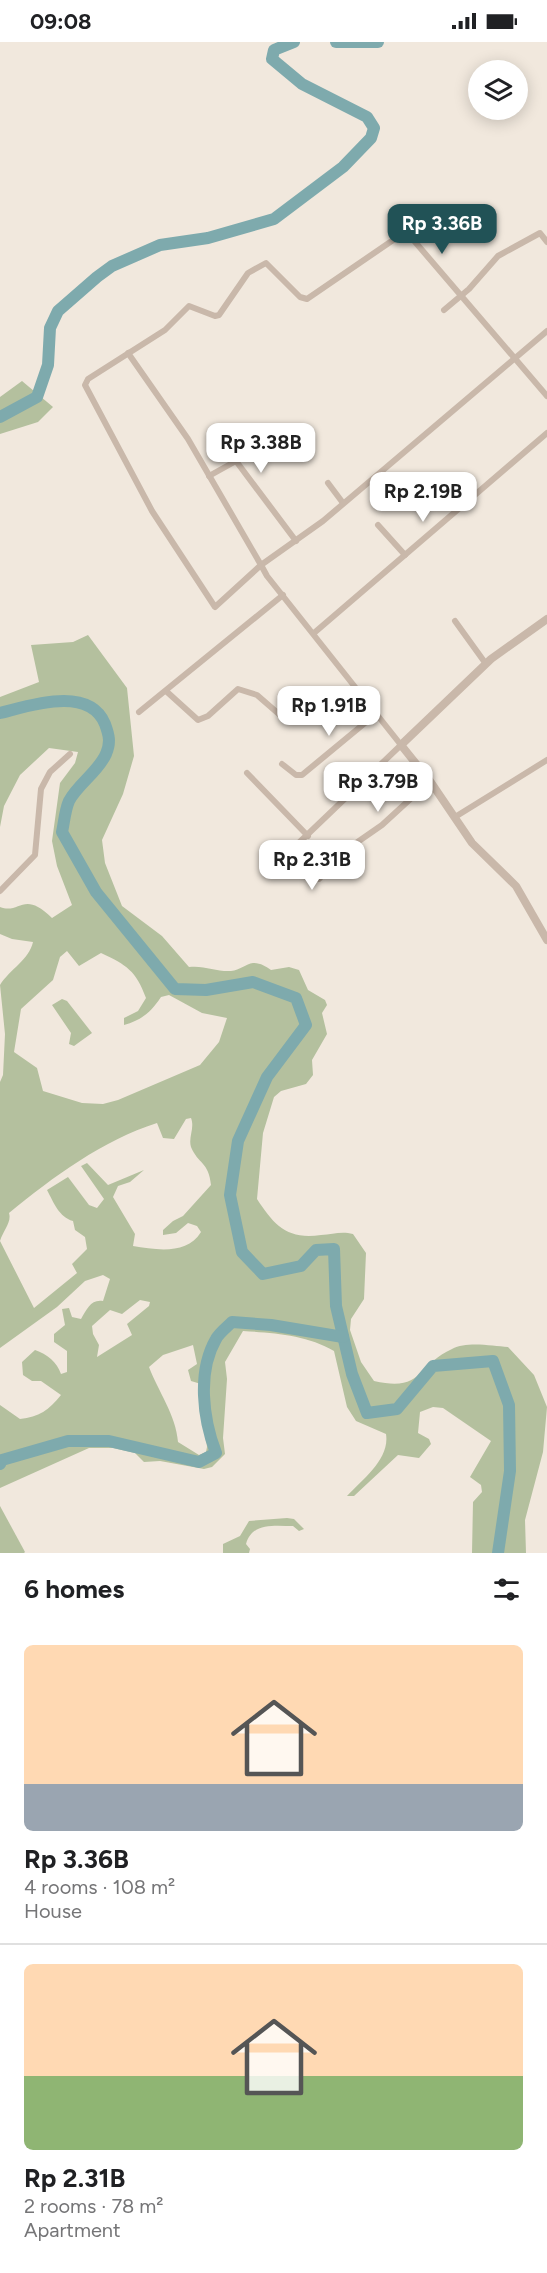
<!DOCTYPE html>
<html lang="en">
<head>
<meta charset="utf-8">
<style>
	:root { --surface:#fff; --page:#f6f6f6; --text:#202124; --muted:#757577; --line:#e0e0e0; --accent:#215256 }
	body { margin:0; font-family:Figtree,sans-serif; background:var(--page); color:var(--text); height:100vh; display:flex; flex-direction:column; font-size:22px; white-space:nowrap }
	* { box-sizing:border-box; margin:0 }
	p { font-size:20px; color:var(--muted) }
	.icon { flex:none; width:33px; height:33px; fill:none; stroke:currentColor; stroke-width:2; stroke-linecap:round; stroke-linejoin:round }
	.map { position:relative; height:1511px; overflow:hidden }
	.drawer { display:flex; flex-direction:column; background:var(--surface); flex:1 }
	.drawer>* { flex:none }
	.controls { position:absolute; left:468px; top:18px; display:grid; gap:12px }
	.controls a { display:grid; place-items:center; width:60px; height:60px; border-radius:50%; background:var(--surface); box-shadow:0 3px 15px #0003; font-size:30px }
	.price { position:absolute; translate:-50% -51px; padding:0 14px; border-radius:12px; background:#fff; color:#222; font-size:20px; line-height:39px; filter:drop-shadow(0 2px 3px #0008) }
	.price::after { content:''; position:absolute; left:50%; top:36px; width:18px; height:14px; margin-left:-9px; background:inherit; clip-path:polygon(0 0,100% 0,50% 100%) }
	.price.active { background:var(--accent); color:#fff }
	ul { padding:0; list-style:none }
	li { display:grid; align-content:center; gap:12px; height:318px; padding:0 24px }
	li+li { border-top:2px solid var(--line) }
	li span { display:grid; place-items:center; height:186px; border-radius:9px; color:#555 }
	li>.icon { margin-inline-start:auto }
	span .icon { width:108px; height:108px; fill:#fffc; stroke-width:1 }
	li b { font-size:26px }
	h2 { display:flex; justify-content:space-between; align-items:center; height:72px; padding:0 24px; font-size:26px }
	.status { display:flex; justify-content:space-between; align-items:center; height:42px; padding:0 30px; background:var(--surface); direction:ltr }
	.status svg { height:16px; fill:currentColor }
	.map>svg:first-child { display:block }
</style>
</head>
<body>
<div class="status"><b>09:08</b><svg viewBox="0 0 49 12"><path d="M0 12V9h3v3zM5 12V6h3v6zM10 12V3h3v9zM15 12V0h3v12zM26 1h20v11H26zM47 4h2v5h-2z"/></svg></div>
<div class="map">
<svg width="547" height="1511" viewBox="0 0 547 1511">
	<rect width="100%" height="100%" fill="#f1e8dd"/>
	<g fill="#b4c09e" fill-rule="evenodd">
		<path d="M22,339L53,365L38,380L0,392V355Z"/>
		<path d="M88,593L127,646L134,714L123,752L102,798L105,821L122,864L162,894L189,925C204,923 217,930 231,929C240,928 246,922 253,921C261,921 265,924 271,928L289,925L299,928L308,948L325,958L327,963L322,971L327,992L312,1018L313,1033L306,1042L281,1049L274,1055L263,1091L257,1157C274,1183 287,1198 321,1193C333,1192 342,1189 353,1192L366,1211L364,1257L351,1277L350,1288L361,1320L374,1339C424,1350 415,1324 452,1307C467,1299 492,1304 508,1305L534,1333L547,1365L543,1410L525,1478L526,1511H472L473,1460L482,1450L481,1443L470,1435L491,1399L443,1366L433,1365L420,1370L418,1391L429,1397L431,1402L419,1416L398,1413L354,1454H347C363,1437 390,1417 386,1392L356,1379L347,1365L334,1309C307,1293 274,1291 243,1289L225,1320L227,1337L223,1396L225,1412L212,1425L204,1427L160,1419L144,1420L135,1411L113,1406H89L0,1446V1363L20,1377C39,1375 49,1368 61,1353L41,1339H32L23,1333L22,1320L35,1308C47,1312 57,1320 61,1332L67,1330V1309L54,1300V1292L65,1283L62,1267L69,1266L72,1275L81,1277C87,1267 91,1257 103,1259L110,1237L103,1233L85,1239L57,1265L0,1306V1040L3,1033L5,992L0,943C10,927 29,918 33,900L12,897L0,892V865C20,873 23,847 52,876L72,863L57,824L52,799L60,741L75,721L78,710L49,706L20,733L4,764L0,785V655L39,640L31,603L73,600ZM67,909L79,924L101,911C127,923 136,929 146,956L138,969L124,976V983C142,978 151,970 161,955L169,953L202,971L227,976L219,1000L200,1023L118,1058L103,1062L82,1061L43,1049L37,1026L14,1010L21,967L53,938L60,915ZM186,1077L191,1076C195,1086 188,1095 191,1105C198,1122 209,1120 211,1143L183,1174L173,1179L163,1188V1193L176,1191L188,1181L197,1184L201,1190C187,1213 157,1208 133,1204L135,1192L113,1155L118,1144L130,1140L144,1128L108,1143L87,1121L81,1124L104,1157L97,1166L89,1163L68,1135L47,1148C54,1161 59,1175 73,1179L75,1188L85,1195L87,1207L72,1222L77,1231L34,1266L0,1199C3,1189 12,1180 9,1171C53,1135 103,1098 157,1081L163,1096L174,1097ZM140,1258L150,1260L149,1264L127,1282L132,1293L97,1315L99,1303L93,1292L92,1284L110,1268L122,1272ZM193,1303L197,1322L188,1328L191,1339L201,1342L207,1405L206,1410L199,1413L178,1400C176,1373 158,1349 149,1325L163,1313Z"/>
		<path d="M62,957L67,959L92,991L74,1004L69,1002L71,991L52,963Z"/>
		<path d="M0,1464L25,1510L24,1511H0Z"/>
		<path d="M287,1476L294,1477L304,1487L299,1489L293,1484C275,1484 252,1480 246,1502L250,1507L249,1511H223V1502L240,1494L249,1479Z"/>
	</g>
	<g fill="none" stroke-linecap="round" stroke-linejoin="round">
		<g stroke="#7eaaad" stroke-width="12">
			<path d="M336,0H378"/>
			<path d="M0,375L37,355L48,323L50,286L58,269L97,235L112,224L160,203L208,196L274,177L343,125L371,96L374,86L367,75L302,42L272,17L274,8L294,0"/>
			<path d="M0,671C29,664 89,643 105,682C109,693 111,700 106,712C98,730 78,742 69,759C65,768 64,781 62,790L96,850L175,947L206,948L253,940L296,956L306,983L267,1035L238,1099L230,1153L242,1210L263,1232L301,1224L316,1208L334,1207L336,1264L352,1332L367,1371L397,1367L433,1324L493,1319L509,1363L510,1429L498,1511"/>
			<path d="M0,1422L2,1418L68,1399H109L199,1420L216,1411C203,1377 197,1330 216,1297C219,1291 227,1285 232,1280L271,1283L343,1295"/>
		</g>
		<g stroke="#c9b8aa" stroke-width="6">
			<path d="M444,268L469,247L498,214L540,191L547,200"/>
			<path d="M128,311L188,397L261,523L215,565L152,469L85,343L88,337L165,288L189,264L215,274L219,273L248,231L266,221L300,255L307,257L399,194H410L547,354"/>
			<path d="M209,434L236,419L296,499"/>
			<path d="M328,441L343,461"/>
			<path d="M378,483L405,513"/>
			<path d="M455,579L486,622"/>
			<path d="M314,591L547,391"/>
			<path d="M166,649L198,678L208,674L238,647L257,653L280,673"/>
			<path d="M139,670L283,553"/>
			<path d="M282,722L296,733H302L377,671"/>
			<path d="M247,731L308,794"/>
			<path d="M455,775L547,718"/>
			<path d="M291,809L311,835L319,837L346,808L382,783L430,739"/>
			<path d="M285,814L401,703L267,534L261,523L323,479L547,289"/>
			<path d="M0,849L35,813L41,747L50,730L70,712"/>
		</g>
		<path stroke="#c9b8aa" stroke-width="8" d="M547,577L491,617L401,703L430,739L472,801L516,844L547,898"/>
	</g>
</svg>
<div class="controls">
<a><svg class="icon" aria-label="layers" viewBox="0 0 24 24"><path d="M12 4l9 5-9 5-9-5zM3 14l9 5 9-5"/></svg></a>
</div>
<b class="price active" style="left:442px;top:213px">Rp 3.36B</b>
<b class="price" style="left:261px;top:432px">Rp 3.38B</b>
<b class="price" style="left:423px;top:481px">Rp 2.19B</b>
<b class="price" style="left:329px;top:695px">Rp 1.91B</b>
<b class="price" style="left:378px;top:771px">Rp 3.79B</b>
<b class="price" style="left:312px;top:849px">Rp 2.31B</b>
</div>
<section class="drawer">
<h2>6 homes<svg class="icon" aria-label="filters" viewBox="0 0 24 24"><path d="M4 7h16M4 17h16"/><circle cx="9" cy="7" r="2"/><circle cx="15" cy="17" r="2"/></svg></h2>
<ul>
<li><span style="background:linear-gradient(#ffd9b3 75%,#9aa5b1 0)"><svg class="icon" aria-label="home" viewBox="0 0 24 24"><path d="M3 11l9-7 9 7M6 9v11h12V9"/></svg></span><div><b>Rp 3.36B</b><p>4 rooms · 108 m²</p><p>House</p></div></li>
<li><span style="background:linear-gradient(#ffd9b3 60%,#8fb573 0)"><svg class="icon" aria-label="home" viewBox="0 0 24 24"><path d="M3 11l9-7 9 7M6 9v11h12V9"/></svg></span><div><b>Rp 2.31B</b><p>2 rooms · 78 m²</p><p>Apartment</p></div></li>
</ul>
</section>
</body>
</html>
